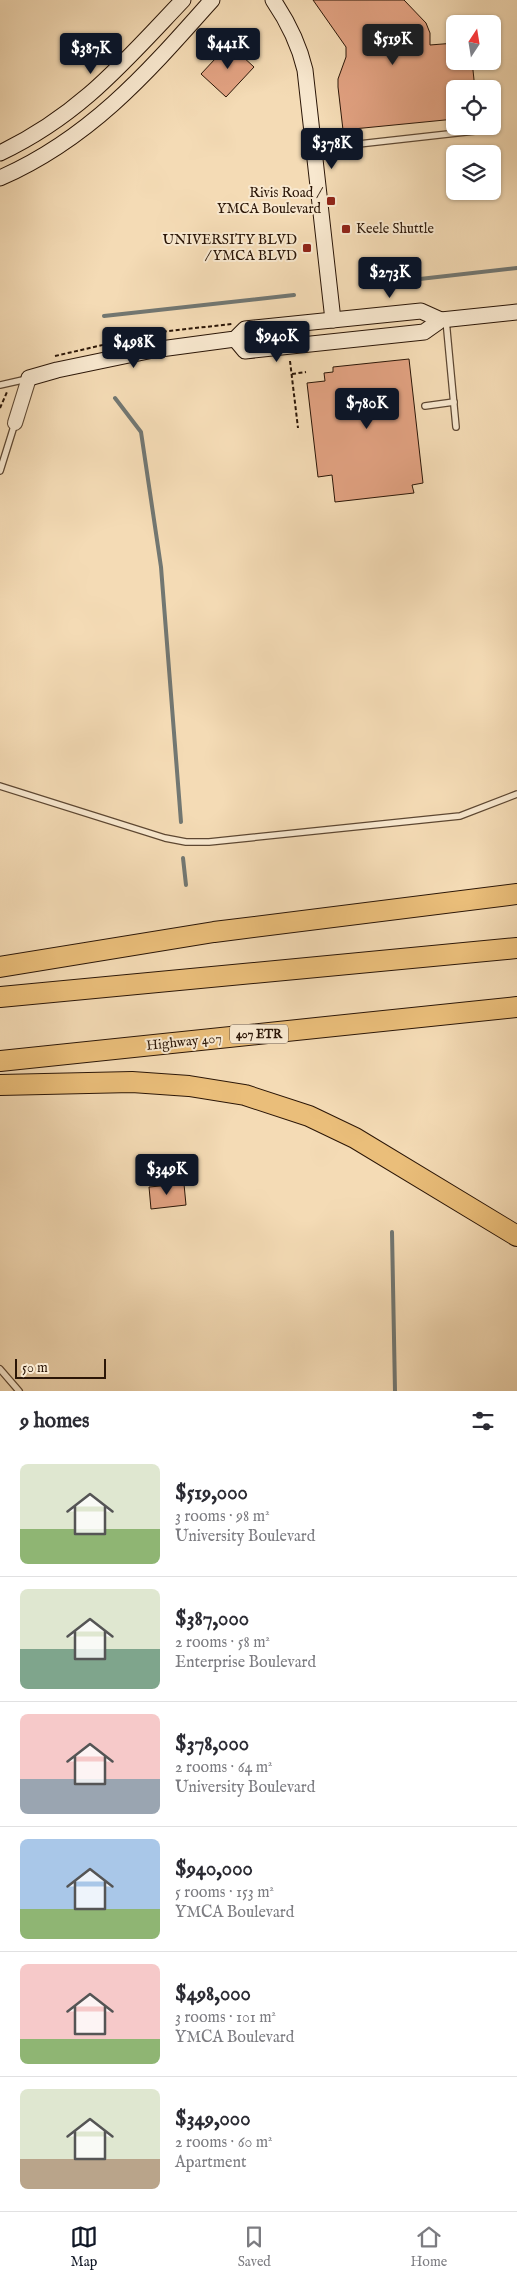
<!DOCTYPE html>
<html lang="en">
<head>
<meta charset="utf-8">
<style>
	:root { --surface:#fff; --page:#f7f7f7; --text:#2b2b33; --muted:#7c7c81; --line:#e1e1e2; --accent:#111827 }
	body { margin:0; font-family:"IM FELL English",serif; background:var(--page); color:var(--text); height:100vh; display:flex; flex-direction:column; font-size:19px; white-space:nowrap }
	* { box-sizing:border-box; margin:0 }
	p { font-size:16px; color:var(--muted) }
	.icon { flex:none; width:28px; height:28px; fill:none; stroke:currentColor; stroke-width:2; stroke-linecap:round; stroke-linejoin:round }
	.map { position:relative; height:1391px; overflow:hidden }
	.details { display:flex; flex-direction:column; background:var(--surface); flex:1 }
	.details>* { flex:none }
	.needle { width:32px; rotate:12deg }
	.controls { position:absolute; left:446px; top:15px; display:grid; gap:10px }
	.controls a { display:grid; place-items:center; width:55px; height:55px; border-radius:8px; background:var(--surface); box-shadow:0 1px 4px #0004; font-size:25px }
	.scale { position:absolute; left:15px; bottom:12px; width:91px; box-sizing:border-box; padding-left:5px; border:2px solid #2b1607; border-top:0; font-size:14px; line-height:18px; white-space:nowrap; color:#2b1607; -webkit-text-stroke:4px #f8e8cf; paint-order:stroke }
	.price { position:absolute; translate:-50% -42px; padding:0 11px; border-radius:5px; background:var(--accent); color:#fff; font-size:16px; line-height:32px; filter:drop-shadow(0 1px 2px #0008) }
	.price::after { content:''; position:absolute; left:50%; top:30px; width:15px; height:11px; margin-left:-8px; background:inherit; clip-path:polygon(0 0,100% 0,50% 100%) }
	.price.current { background:#222; color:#fff }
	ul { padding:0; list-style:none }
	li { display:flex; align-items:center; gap:15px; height:125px; padding:0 20px }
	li+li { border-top:1px solid var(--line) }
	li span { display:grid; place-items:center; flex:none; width:140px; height:100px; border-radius:8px; color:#555 }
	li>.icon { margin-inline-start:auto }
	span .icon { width:60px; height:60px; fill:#fffc; stroke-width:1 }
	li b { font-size:21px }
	h2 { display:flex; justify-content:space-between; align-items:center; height:60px; padding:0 20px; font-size:21px }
	.tabs { display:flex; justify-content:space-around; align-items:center; height:70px; border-top:1px solid var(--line); background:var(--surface); font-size:14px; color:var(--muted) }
	.tabs a { display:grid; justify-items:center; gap:2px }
	.tabs .current { color:var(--accent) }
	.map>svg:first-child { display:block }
</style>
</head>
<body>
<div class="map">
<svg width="517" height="1391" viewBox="0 0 517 1391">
	<rect width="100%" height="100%" fill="#f4dbb5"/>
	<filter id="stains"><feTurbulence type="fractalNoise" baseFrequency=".004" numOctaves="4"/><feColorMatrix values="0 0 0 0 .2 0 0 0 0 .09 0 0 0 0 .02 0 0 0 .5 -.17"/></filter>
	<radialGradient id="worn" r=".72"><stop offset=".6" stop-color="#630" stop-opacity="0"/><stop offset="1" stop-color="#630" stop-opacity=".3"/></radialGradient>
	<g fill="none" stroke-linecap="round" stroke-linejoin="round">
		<g stroke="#727772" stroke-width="4">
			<path d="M367,285L517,268"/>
			<path d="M104,316L294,295"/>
			<path d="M115,398L141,432L161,567L181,822"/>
			<path d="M183,858L186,885"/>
			<path d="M392,1232L395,1391"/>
		</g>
	</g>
	<g fill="#e2a282" stroke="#2b1607">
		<path d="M313,0H404L426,23L430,33V45L455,43V61H472L475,89H455V119L343,130L338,87V79L346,57V47Z"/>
		<path d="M229,44L254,67L226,97L201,74Z"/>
		<path d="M409,359L423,483L412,485L414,493L335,502L332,475L318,477L307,383L325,381L324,373L333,372V367Z"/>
		<path d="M184,1184L186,1205L151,1209L149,1187Z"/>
	</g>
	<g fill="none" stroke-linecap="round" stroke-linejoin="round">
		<defs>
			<g id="service">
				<path d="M314,149L475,131"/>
				<path d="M446,320L456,427"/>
				<path d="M0,385L27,379"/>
				<path d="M425,406L454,402"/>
				<path d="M0,471L15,423"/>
				<path d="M0,786L165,838L186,842H209L460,816L517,794"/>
				<path d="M0,1369L19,1391"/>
			</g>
			<path id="tertiary" d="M15,423L29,378"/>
			<g id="secondary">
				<path d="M273,0C288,22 299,44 305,70L333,320"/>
				<path d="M0,153C80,115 124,62 183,0"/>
				<path d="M0,178C91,138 148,72 212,0"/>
				<path d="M235,339L245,351L424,332L441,320L517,312"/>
				<path d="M29,378L57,370L153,350L235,339L245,329L421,311L441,320"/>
			</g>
			<g id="motorway">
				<path d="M0,967L214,932L517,894"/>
				<path d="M0,997L517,948"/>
				<path d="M0,1061L517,1007"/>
				<path d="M0,1085L132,1082L189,1086L245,1095L309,1116L355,1138L517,1236"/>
			</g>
		</defs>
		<use href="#service" stroke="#5d4732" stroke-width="8"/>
		<use href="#tertiary" stroke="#5d4732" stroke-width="16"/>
		<use href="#secondary" stroke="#2b1607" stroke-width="17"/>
		<use href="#motorway" stroke="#2b1607" stroke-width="22"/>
		<g stroke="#2b1607" stroke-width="2" stroke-dasharray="4 2.5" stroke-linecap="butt">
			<path d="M55,356L159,332L232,324"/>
			<path d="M290,361L298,428"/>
			<path d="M292,374L306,372"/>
			<path d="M0,408L7,392"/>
		</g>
		<use href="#service" stroke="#f8e8cf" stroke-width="5.5"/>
		<use href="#tertiary" stroke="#f8e8cf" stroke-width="14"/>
		<use href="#secondary" stroke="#f8e8cf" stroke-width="15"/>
		<use href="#motorway" stroke="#eabe7a" stroke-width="20"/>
	</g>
	<g fill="#8f2418" stroke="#f8e8cf" stroke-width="2">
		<rect x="326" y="196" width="10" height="10" rx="2.5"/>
		<rect x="341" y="224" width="10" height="10" rx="2.5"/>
		<rect x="302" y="243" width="10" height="10" rx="2.5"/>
	</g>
	<g text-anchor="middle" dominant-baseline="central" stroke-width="4" stroke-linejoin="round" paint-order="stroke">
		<rect fill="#f8e8cf" stroke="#685543" stroke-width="1" x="230" y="1024.5" width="58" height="19" rx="4"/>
		<g font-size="12" font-weight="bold" fill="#2b1607">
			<text x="259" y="1034">407 ETR</text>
		</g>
		<g font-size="14" fill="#2b1607" stroke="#f8e8cf" text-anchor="end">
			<text x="321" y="193">Rivis Road /<tspan x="321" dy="16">YMCA Boulevard</tspan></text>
			<text x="356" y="229" text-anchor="start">Keele Shuttle</text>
			<text x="297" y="240">UNIVERSITY BLVD<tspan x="297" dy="16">/ YMCA BLVD</tspan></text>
		</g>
		<g font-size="14" fill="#2b1607" stroke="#f8e8cf">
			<text transform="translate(184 1042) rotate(-6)">Highway 407</text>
		</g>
	</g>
	<rect width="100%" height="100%" filter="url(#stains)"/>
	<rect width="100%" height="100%" fill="url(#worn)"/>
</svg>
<div class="controls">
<a><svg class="needle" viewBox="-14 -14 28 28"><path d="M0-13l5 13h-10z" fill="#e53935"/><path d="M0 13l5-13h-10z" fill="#7c7c81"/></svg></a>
<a><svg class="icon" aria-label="locate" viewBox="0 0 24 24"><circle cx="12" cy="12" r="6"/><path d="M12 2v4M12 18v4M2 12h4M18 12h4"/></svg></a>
<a><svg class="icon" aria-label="layers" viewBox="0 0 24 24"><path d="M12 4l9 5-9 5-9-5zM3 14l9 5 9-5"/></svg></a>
</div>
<div class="scale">50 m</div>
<b class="price current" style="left:393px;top:66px">$519K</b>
<b class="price" style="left:228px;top:70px">$441K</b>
<b class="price" style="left:91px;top:75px">$387K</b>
<b class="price" style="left:332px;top:170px">$378K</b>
<b class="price" style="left:390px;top:299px">$273K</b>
<b class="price" style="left:277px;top:363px">$940K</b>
<b class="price" style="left:134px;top:369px">$498K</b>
<b class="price" style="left:367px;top:430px">$780K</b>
<b class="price" style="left:167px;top:1196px">$349K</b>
</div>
<section class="details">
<h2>9 homes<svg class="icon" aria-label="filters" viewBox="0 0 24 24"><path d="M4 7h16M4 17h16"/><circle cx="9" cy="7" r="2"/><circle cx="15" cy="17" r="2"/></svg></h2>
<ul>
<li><span style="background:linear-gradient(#dfe7d0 65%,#8fb573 0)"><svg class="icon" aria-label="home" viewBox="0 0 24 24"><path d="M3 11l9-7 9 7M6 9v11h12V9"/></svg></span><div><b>$519,000</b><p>3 rooms · 98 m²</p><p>University Boulevard</p></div></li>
<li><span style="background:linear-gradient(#dfe7d0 60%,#7fa58c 0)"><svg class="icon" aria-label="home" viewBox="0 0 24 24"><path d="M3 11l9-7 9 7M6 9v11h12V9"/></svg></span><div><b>$387,000</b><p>2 rooms · 58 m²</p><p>Enterprise Boulevard</p></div></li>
<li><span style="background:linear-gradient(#f6c9c9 65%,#9aa5b1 0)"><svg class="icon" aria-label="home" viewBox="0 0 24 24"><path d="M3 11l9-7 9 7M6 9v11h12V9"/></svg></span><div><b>$378,000</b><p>2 rooms · 64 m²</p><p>University Boulevard</p></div></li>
<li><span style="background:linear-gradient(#a9c7e8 70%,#8fb573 0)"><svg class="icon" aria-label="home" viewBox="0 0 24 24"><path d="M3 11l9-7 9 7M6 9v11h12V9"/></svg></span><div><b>$940,000</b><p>5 rooms · 153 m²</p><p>YMCA Boulevard</p></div></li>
<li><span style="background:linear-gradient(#f6c9c9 75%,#8fb573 0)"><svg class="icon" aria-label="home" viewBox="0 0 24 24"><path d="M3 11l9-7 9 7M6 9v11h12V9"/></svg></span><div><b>$498,000</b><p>3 rooms · 101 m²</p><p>YMCA Boulevard</p></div></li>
<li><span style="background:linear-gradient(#dfe7d0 70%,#b9a48a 0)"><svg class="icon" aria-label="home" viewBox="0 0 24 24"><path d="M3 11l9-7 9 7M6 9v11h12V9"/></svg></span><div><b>$349,000</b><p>2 rooms · 60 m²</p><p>Apartment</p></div></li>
</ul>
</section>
<nav class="tabs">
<a class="current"><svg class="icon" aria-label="map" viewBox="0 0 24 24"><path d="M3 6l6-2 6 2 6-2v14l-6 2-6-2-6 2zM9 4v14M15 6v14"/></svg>Map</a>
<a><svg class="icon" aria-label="saved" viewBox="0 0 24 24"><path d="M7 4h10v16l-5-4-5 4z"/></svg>Saved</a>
<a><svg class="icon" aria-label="home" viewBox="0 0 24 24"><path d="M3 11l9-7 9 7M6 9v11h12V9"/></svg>Home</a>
</nav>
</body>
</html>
